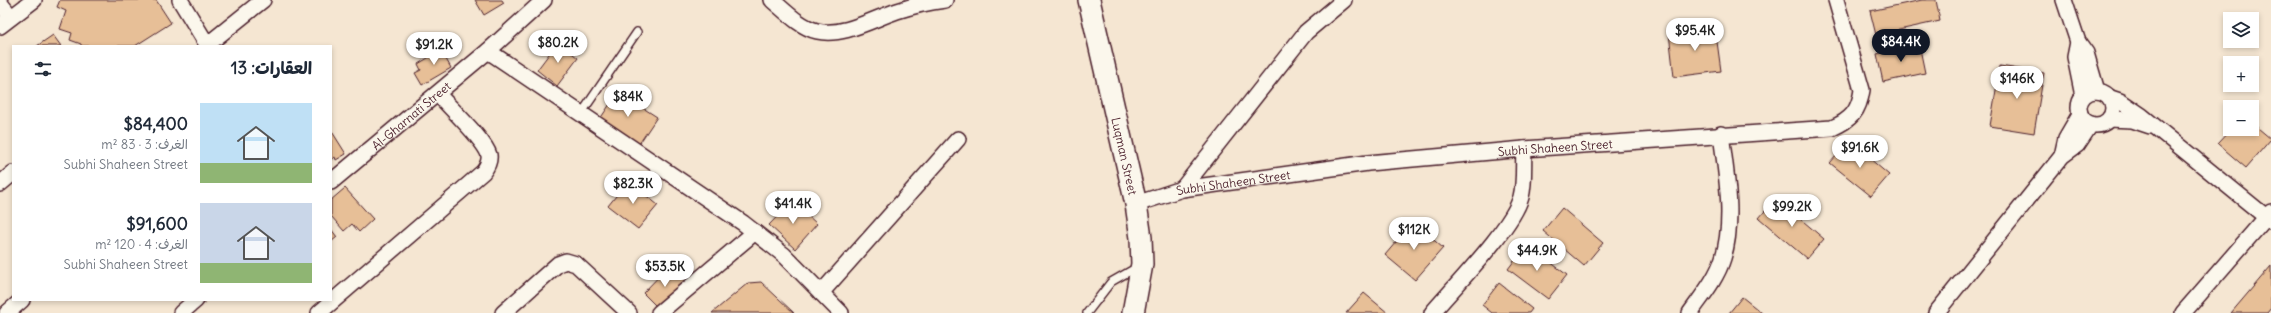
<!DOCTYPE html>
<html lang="ar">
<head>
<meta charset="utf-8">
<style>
	:root { --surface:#fff; --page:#f6f6f7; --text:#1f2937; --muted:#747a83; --accent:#111827 }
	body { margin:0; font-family:Delius,"Playpen Sans Arabic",sans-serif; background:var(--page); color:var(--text); direction:rtl; height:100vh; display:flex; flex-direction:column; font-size:15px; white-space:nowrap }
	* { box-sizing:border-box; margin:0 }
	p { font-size:13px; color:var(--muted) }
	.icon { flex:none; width:22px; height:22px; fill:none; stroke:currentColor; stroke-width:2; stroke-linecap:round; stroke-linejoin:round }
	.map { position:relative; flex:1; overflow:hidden; direction:ltr }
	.side { position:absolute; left:12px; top:45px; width:320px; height:256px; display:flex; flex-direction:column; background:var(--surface); border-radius:0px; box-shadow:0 2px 6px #0003; direction:rtl }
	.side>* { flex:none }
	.controls { position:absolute; left:2223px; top:12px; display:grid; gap:8px }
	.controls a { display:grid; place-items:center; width:36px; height:36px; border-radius:0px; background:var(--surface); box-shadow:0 2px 6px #0003; font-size:20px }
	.price { position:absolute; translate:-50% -34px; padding:0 9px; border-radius:14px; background:#fff; color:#222; font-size:13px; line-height:26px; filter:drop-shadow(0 1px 2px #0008) }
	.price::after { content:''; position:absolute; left:50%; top:24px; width:12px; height:9px; margin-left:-6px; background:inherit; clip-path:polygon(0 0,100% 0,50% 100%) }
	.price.on { background:var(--accent); color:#fff }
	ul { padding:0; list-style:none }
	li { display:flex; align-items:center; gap:12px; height:100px; padding:0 20px }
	li span { display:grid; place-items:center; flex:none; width:112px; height:80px; border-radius:0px; color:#555 }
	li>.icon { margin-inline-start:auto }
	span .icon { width:48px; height:48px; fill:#fffc; stroke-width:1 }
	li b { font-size:17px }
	h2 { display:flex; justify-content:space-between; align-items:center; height:48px; padding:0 20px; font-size:17px }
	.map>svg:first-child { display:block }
</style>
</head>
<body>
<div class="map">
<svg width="2271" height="313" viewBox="0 0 2271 313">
	<rect width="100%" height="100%" fill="#f5e6d2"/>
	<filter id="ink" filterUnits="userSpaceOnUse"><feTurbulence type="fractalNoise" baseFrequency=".025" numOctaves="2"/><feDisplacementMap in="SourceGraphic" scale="8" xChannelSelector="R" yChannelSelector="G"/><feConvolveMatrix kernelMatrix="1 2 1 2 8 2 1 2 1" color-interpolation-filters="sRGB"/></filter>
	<g filter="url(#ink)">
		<g fill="#e7bf97" stroke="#4a1f2b">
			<path d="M60,0H156L171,23L135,46H81V44L70,40L72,33L60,29L66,11L57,7Z"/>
			<path d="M475,0H502L504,3L484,15Z"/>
			<path d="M1922,0H1936L1940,21L1876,35L1870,11Z"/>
			<path d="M1715,27L1721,71L1674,77L1669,33Z"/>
			<path d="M53,35L61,46H37Z"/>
			<path d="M558,42L578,58L557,86L537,70Z"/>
			<path d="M1919,44L1925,73L1883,82L1877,54Z"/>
			<path d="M446,47L451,56L446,59L451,68L422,85L415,73L421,70L418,64Z"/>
			<path d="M2000,66L2044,73L2034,133L1990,126Z"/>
			<path d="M618,92L657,117L639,144L600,119Z"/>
			<path d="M2252,123L2271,139L2246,168L2218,144L2232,129H2252Z"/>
			<path d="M331,130L346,154L336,160L335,157L331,160Z"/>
			<path d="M1849,141L1889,175L1871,196L1830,163Z"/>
			<path d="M628,181L658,205L638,229L608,206Z"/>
			<path d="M345,188L373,219L359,232L352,224L344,231L331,216V200Z"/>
			<path d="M1776,198L1824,239L1807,259L1759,218Z"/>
			<path d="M792,201L817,224L795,249L769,225Z"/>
			<path d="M1562,208L1603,243L1584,266L1543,231Z"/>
			<path d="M1413,222L1443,248L1415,280L1385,255Z"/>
			<path d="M331,229L337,237L331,242Z"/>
			<path d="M1527,244L1567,275L1548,299L1508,269Z"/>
			<path d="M670,265L687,282L660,310L643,293Z"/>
			<path d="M2271,266V308L2267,313H2231Z"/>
			<path d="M761,282L794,313H712L748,283Z"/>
			<path d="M1499,283L1532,309L1529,313H1492L1482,305Z"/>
			<path d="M1364,293L1388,313H1346Z"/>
			<path d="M1742,297L1762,313H1729Z"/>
		</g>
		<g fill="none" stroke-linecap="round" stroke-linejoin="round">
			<defs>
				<g id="lane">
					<path d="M581,114L637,32"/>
					<path d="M1087,313L1111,282L1139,266"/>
				</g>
				<g id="street">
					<path d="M180,0L208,46"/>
					<path d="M772,0C785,11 800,27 817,31C843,37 873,19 897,11C912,6 929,2 945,0"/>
					<path d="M2064,0L2078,42L2086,53L2097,91"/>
					<path d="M0,3L11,17"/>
					<path d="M0,26L34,0"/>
					<path d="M2078,42L2075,57L2083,96"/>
					<path d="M207,45L263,0"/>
					<path d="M488,51L743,223L784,255L841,313"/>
					<circle cx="2096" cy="108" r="17"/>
					<path d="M2111,98L2120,101L2142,116L2271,221"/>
					<path d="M2109,119L2132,120L2150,126"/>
					<path d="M2062,156L2066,138L2080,114"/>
					<path id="s1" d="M331,182L488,51L544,0"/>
					<path d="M0,184L13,173"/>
					<path d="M1182,189L1306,32L1344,0"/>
					<path id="s2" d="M1136,204L1182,189L1368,163L1524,149L1832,128C1851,120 1859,111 1862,90L1836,0"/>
					<path d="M821,293L958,139"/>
					<path d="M7,313L22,300"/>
					<path d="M181,313L196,300"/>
					<path d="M319,313L483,172C487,167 490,162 489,155C485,140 449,107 438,94"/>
					<path d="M503,313L558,264L566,261L576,264L629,313"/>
					<path d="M659,313L755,232"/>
					<path d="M1432,313C1454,287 1513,227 1521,197C1525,182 1523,164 1524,149"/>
					<path d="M1690,313C1702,296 1717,278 1723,258C1735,219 1726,174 1721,134"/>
					<path d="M1936,313L2062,156L2077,145L2091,124"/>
					<path d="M2183,313L2271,212"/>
				</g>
				<g id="secondary">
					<path id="s3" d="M1089,0L1136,204L1141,238L1142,264L1133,313"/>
				</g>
			</defs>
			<use href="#lane" stroke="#4a1f2b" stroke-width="10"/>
			<use href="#street" stroke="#4a1f2b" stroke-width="18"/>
			<use href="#secondary" stroke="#4a1f2b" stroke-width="24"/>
			<use href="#lane" stroke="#fbf7ec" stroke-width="7"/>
			<use href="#street" stroke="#fbf7ec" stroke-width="15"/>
			<use href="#secondary" stroke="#fbf7ec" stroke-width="21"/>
		</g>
	</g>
	<g text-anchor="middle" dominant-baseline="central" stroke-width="4" stroke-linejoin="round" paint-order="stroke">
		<g font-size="12" fill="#4a1f2b" stroke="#fbf7ec">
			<text stroke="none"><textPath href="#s1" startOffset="104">Al-Gharnati Street</textPath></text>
			<text stroke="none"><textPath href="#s2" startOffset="424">Subhi Shaheen Street</textPath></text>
			<text stroke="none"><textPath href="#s3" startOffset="160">Luqman Street</textPath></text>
			<text stroke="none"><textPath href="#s2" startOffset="100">Subhi Shaheen Street</textPath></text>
		</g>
	</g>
</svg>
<div class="controls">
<a><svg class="icon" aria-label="layers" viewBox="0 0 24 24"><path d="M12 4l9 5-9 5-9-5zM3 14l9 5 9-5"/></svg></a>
<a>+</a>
<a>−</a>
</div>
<b class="price" style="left:1695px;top:52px">$95.4K</b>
<b class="price on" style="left:1901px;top:63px">$84.4K</b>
<b class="price" style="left:558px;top:64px">$80.2K</b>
<b class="price" style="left:434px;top:66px">$91.2K</b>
<b class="price" style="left:2017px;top:100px">$146K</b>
<b class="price" style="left:628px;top:118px">$84K</b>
<b class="price" style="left:1860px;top:169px">$91.6K</b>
<b class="price" style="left:633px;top:205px">$82.3K</b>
<b class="price" style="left:793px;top:225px">$41.4K</b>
<b class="price" style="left:1792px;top:228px">$99.2K</b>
<b class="price" style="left:1414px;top:251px">$112K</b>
<b class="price" style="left:1537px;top:272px">$44.9K</b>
<b class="price" style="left:665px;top:288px">$53.5K</b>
<section class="side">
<h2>العقارات: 13<svg class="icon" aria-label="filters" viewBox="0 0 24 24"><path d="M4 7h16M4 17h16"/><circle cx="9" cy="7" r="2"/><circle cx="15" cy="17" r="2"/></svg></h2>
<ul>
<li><span style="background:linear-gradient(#bfe0f5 75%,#8fb573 0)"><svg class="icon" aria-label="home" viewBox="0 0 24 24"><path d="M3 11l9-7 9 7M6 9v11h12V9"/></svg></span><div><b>$84,400</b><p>الغرف: 3 · 83 m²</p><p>Subhi Shaheen Street</p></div></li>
<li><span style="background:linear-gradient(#c9d6e8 75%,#8fb573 0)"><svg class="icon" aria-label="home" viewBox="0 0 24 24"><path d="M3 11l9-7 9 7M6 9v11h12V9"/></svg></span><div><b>$91,600</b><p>الغرف: 4 · 120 m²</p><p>Subhi Shaheen Street</p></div></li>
</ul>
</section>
</div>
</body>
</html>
